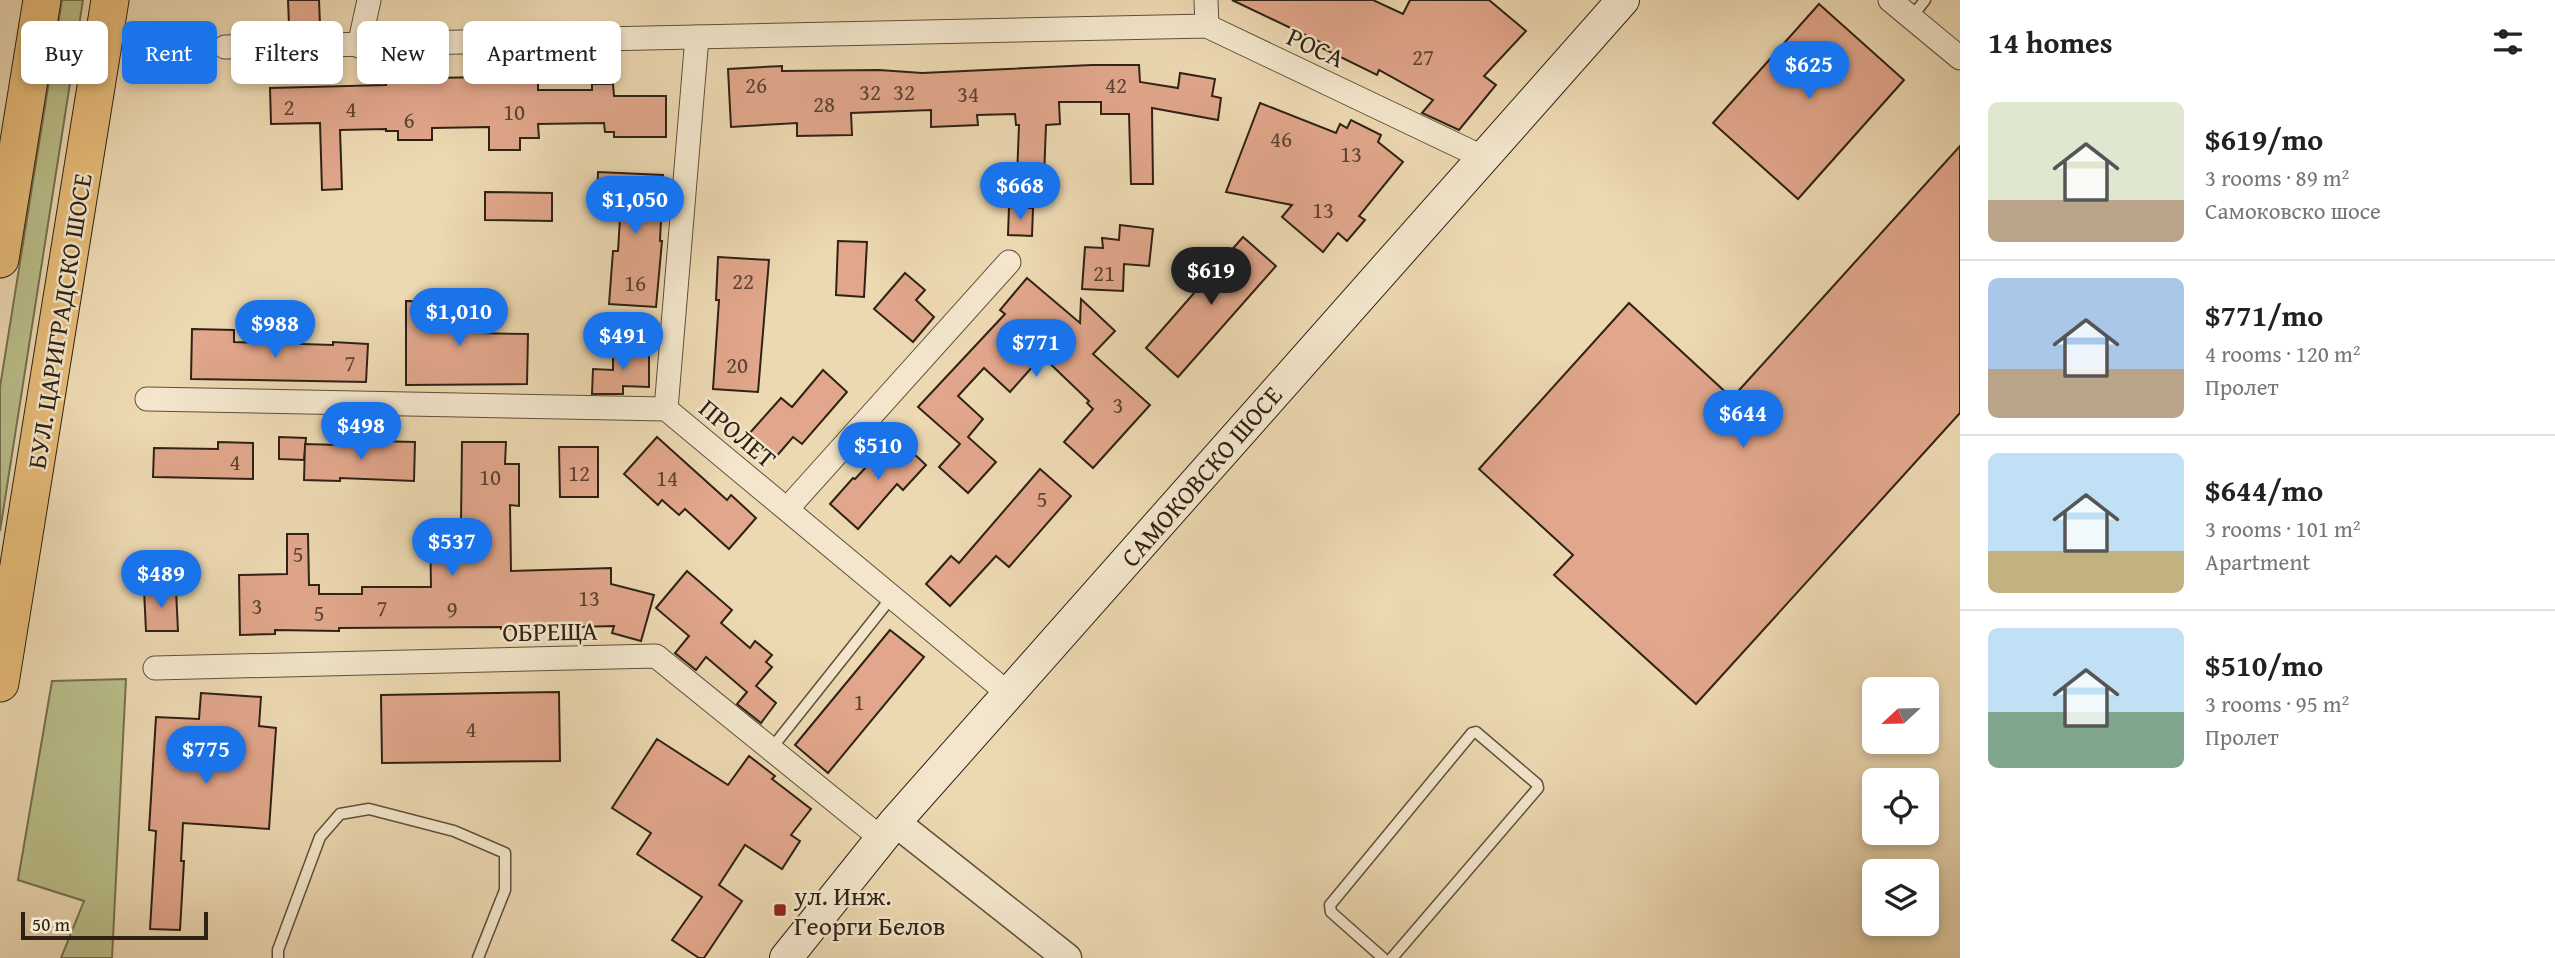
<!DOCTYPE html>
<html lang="en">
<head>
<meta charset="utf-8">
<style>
	:root { --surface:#fff; --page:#f2f2f2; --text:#222; --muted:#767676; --line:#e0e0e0; --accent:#1a73e8 }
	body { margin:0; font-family:"Gentium Book Plus",serif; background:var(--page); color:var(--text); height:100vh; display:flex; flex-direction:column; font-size:26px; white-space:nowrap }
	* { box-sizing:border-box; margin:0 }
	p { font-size:23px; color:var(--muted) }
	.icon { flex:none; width:38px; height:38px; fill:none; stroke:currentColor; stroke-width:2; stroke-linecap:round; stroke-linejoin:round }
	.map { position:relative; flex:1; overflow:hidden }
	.panel { display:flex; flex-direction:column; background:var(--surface); width:595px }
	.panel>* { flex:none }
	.banner { position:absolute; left:21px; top:21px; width:665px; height:63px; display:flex; gap:14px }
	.needle { width:46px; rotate:248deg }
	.tools { position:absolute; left:1862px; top:677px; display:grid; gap:14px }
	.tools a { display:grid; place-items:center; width:77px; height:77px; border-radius:10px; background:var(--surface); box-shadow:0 4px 10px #0003; font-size:35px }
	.scale { position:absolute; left:21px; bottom:18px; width:187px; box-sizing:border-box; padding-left:7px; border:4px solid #2e2214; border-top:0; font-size:19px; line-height:24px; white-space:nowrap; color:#2e2214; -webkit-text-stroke:5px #f3e6cc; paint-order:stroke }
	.price { position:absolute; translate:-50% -60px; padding:0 16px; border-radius:24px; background:var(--accent); color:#fff; font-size:23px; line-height:46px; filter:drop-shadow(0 2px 4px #0008) }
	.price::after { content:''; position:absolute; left:50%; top:42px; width:21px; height:16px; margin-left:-10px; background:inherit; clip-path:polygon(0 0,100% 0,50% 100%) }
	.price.active { background:#222; color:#fff }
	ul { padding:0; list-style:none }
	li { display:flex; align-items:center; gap:21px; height:175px; padding:0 28px }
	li+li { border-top:2px solid var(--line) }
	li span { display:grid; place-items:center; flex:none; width:196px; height:140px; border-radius:10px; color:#555 }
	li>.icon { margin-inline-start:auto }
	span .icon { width:84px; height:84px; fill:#fffc; stroke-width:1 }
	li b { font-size:30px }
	h2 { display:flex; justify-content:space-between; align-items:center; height:84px; padding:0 28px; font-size:30px }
	.tag { padding:0 24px; border-radius:10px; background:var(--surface); box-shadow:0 4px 10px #0003; font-size:24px; line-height:63px }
	.tag.active { background:var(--accent); color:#fff }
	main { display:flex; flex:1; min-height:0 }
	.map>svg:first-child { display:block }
</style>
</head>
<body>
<main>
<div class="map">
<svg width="1960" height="958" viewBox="0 0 1960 958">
	<rect width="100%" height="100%" fill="#ecd8b1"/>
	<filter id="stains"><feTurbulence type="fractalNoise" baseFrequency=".00286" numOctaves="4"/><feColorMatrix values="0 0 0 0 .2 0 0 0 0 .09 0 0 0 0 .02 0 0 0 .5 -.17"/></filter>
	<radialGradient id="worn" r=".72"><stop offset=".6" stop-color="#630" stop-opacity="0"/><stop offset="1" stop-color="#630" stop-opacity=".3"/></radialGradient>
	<g fill="#b9be8a" stroke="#74704f" stroke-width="2">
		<path d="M62,0H83L0,531V387Z"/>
		<path d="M126,679L112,958H61L84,901L18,880L52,681Z"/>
	</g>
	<g fill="#e1a68b" stroke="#2e2214" stroke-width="2">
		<path d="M288,0H319L320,25H289Z"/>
		<path d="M1232,0H1373L1403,14L1410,0H1489L1526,31L1484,76L1496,85L1459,130L1422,113L1433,100L1379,70L1377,75L1318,46L1320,42Z"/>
		<path d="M1819,4L1904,80L1798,199L1713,123Z"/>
		<path d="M1092,65H1139L1140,82L1178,88L1180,73L1215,79L1212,96L1221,98L1218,120L1152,108L1153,184H1131L1129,114H1101V102H1059L1060,124L1046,125L1043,204L1016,203L1019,125H1016L1015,114L977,115L978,125L931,127V110L851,113L852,135L797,136V123L731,127L728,69L782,66V71L879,70L922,73Z"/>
		<path d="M386,73H431V78L488,77V73H538V90H592V84H613L614,96H666V137H614V132H605L604,123L538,124L539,138H520V150H489V127L432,128V140H398V131H386V129L340,130L342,189L322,190L320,123L271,124L270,88L386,85Z"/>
		<path d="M1260,103L1336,133L1340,124L1347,128L1351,120L1381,135L1378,142L1403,162L1359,216L1365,220L1347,241L1338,233L1323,252L1282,217L1292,205L1226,192Z"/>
		<path d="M1960,146V413L1696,704L1554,575L1573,555L1479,469L1629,303L1732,398Z"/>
		<path d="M598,172L663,175L660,241H662L656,307L609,304L613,251H618L621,202H597Z"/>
		<path d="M485,192L552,193V221L485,220Z"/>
		<path d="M1009,207L1033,208L1032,236L1008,235Z"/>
		<path d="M1120,225L1153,229L1149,266L1124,264L1123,291L1082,289L1085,247L1103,248L1102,238L1119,240Z"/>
		<path d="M1243,237L1276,266L1178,377L1146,348Z"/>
		<path d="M838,241L867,242L864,297L836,295Z"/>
		<path d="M718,257L769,260L758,392L713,389L719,300H716Z"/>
		<path d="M905,273L925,290L916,300L934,317L913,342L874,309Z"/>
		<path d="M1027,278L1080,323L1081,299L1115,331L1093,354L1150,405L1093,468L1064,442L1093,409L1087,403L1089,401L1042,356L1010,392L984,368L958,396L983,419L968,437L996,462L968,493L939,467L960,444L918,407L1005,314L1000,310Z"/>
		<path d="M406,301L472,302V333L528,334L527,384L406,385Z"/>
		<path d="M192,329L234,330V342L333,345V342L368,344L366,382L191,379Z"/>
		<path d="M613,349H649V387L623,386V394H592L593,369L613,370Z"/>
		<path d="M823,370L847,392L802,444L793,437L775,458L748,435L781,398L792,407Z"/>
		<path d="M895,436L926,465L903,490L897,484L858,529L830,504L853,478L855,479Z"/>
		<path d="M279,437L306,438L304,460L279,459Z"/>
		<path d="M657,437L727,500L731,495L756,518L729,549L685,509L679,515L662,500L658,505L624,474Z"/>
		<path d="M374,441L415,442L414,481L340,478V481L304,480L305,444L374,446Z"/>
		<path d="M218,442L253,443V479L153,477L154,448L218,449Z"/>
		<path d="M462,442H506L505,464H519V506L510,505L511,571L611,568V584L654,595L641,641L612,633L614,626L501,629V627L339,628V631L275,630V634L240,635L239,575L287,574V534H308L309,585H319V594H362V587H431L430,523L461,522Z"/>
		<path d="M559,447H598V497H560Z"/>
		<path d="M1040,469L1071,496L1009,567L996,556L950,606L926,584L951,556L959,563Z"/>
		<path d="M687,571L732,610L721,623L750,648L755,641L772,655L766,662L772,667L756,686L776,703L761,723L737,704L747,692L706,657L696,670L675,653L689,636L656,608Z"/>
		<path d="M144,590H176L178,631H146Z"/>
		<path d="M890,630L924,657L828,773L795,745Z"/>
		<path d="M559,692L560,761L382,763L381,695Z"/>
		<path d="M201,693L261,697L259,726L276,728L269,829L183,823L181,861H184L180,930L150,929L156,831L149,830L156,717L199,719Z"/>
		<path d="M657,739L728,785L749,756L775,776L772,779L811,809L791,835L800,841L782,869L745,845L719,885L742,901L704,958H699L672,940L702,897L637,854L651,833L612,808Z"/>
	</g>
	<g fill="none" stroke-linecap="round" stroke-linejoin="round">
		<defs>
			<g id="service">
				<path d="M1911,18L1925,0"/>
				<path d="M771,749L891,598"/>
				<path d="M278,958V950L320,837L340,814L369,809L454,831L505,853V890L478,958"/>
				<path d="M1383,958L1331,912L1330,905L1472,733L1476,732L1537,784L1538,788L1392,958"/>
			</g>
			<g id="minor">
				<path d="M1206,0L1207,26"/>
				<path d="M1890,0L1960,58"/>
				<path d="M359,46L369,0"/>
				<path d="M225,47L1207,26L1482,157"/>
				<path d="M147,399L666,409L1010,695"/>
				<path d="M666,409L697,37"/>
				<path d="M787,509L1009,262"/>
				<path d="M155,668L656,656L882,839"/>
			</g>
			<path id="tertiary" d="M895,822L1067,958"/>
			<path id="secondary" d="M786,958L895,822L1623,0"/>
			<g id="trunk">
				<path d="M0,259L42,0"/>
				<path d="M0,683L110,0"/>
			</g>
		</defs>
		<use href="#service" stroke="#5e503b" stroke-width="13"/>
		<use href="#minor" stroke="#5e503b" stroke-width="25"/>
		<use href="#tertiary" stroke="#5e503b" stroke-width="31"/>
		<use href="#secondary" stroke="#2e2214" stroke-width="34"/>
		<use href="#trunk" stroke="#2e2214" stroke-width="39"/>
		<use href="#service" stroke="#f3e6cc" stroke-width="10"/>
		<use href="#minor" stroke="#f3e6cc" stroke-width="23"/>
		<use href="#tertiary" stroke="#f3e6cc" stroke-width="28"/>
		<use href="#secondary" stroke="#f3e6cc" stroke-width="32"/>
		<use href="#trunk" stroke="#e6bc78" stroke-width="37"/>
	</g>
	<rect fill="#8f2418" stroke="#f3e6cc" stroke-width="2.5" x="773" y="903" width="14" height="14" rx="3.5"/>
	<g text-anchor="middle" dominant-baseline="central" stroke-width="5" stroke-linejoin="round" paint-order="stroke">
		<g font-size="23" fill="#5b4332">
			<text x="1423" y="56">27</text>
			<text x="756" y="84">26</text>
			<text x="1116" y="84">42</text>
			<text x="870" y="91">32</text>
			<text x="904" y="91">32</text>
			<text x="968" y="93">34</text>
			<text x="824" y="103">28</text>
			<text x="289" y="106">2</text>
			<text x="351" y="108">4</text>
			<text x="514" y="111">10</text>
			<text x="409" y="119">6</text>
			<text x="1281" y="138">46</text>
			<text x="1351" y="153">13</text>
			<text x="1323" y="209">13</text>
			<text x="1104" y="272">21</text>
			<text x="743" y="280">22</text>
			<text x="635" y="282">16</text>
			<text x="350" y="362">7</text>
			<text x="737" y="364">20</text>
			<text x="1118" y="404">3</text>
			<text x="235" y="461">4</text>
			<text x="579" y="472">12</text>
			<text x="490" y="476">10</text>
			<text x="667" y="477">14</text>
			<text x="1042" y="498">5</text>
			<text x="298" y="553">5</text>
			<text x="589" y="597">13</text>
			<text x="257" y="605">3</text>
			<text x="382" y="607">7</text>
			<text x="452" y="608">9</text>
			<text x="319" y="612">5</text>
			<text x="859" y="701">1</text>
			<text x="471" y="728">4</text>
		</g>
		<g font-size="26" fill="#2e2214" stroke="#f3e6cc">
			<text transform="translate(1316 47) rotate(25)">РОСА</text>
			<text transform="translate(59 321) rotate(-81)">БУЛ. ЦАРИГРАДСКО ШОСЕ</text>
			<text transform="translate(738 433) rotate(40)">ПРОЛЕТ</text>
			<text transform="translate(1201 476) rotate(-49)">САМОКОВСКО ШОСЕ</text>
			<text transform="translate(550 631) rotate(-1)">ОБРЕЩА</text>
		</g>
		<g font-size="26" fill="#2e2214" stroke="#f3e6cc" text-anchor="start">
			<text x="794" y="895">ул. Инж.<tspan x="794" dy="30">Георги Белов</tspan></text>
		</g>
	</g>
	<rect width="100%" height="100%" filter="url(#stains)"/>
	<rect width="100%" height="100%" fill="url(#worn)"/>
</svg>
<div class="tools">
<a><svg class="needle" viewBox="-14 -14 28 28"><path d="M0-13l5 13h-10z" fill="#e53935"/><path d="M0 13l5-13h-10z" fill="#767676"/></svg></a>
<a><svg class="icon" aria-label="locate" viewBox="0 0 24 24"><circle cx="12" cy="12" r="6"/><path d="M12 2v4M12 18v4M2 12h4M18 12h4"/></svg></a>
<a><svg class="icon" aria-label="layers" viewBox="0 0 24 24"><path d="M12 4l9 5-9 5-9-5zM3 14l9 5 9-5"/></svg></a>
</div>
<div class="scale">50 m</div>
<b class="price" style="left:1809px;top:101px">$625</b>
<b class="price" style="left:1020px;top:222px">$668</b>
<b class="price" style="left:635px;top:236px">$1,050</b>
<b class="price active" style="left:1211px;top:307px">$619</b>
<b class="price" style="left:459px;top:348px">$1,010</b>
<b class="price" style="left:275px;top:360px">$988</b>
<b class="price" style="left:623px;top:372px">$491</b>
<b class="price" style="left:1036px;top:379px">$771</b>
<b class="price" style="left:1743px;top:450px">$644</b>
<b class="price" style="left:361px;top:462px">$498</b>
<b class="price" style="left:878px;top:482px">$510</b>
<b class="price" style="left:452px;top:578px">$537</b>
<b class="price" style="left:161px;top:610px">$489</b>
<b class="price" style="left:206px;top:786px">$775</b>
<div class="banner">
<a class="tag">Buy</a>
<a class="tag active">Rent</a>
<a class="tag">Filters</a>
<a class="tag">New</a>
<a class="tag">Apartment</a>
</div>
</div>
<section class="panel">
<h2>14 homes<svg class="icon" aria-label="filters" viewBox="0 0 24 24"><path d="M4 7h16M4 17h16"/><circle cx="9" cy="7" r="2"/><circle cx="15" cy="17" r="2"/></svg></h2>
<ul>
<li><span style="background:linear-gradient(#dfe7d0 70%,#b9a48a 0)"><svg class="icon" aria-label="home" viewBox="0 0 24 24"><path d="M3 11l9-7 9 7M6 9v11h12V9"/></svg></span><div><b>$619/mo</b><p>3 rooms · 89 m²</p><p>Самоковско шосе</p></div></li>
<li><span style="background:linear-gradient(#a9c7e8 65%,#b9a48a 0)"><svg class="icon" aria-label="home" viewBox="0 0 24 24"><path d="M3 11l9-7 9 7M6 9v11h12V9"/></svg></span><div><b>$771/mo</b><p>4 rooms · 120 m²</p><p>Пролет</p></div></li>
<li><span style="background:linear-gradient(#bfe0f5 70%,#c2b280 0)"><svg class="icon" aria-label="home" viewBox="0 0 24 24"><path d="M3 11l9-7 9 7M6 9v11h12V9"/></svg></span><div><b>$644/mo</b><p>3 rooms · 101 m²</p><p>Apartment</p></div></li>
<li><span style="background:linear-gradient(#bfe0f5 60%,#7fa58c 0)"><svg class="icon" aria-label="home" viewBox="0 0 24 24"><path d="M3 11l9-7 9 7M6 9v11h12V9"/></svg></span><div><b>$510/mo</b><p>3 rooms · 95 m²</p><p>Пролет</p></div></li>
</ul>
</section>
</main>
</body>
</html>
